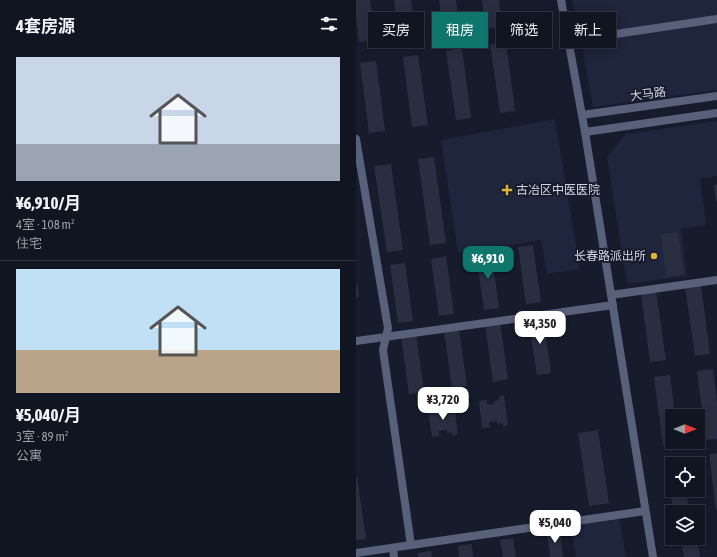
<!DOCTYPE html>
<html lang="zh">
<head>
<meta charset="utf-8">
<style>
	:root { --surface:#111522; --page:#1e222f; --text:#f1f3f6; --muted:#9c9fa5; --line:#303440; --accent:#0f766e }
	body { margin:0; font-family:"Asap Condensed","Noto Sans SC",sans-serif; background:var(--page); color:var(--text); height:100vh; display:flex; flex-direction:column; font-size:15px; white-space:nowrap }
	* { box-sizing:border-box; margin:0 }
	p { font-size:13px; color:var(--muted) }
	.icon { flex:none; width:22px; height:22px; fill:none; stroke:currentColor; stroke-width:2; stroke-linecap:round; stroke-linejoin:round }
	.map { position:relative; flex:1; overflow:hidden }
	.drawer { display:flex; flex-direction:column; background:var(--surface); width:356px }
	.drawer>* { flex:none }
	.guide { position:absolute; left:12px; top:12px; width:289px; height:36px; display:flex; gap:8px }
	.needle { width:26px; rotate:90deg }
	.buttons { position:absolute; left:309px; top:409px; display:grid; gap:8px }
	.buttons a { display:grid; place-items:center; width:40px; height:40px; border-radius:0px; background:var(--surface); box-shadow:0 2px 10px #0003,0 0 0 1px var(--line); font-size:20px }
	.price { position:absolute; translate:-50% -34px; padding:0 9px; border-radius:8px; background:#fff; color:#222; font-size:13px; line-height:26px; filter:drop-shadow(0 1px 2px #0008) }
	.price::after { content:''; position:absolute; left:50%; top:24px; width:12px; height:9px; margin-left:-6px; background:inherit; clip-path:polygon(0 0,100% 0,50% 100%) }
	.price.on { background:var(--accent); color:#fff }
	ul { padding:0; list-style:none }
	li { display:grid; align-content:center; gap:8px; height:212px; padding:0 16px }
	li+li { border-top:1px solid var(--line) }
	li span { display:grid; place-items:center; height:124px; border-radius:0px; color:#555 }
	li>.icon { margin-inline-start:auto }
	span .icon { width:72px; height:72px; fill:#fffc; stroke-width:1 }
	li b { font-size:17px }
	h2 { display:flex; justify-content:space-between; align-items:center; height:48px; padding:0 16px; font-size:17px }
	.chip { padding:0 14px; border-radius:0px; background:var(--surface); box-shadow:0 2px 10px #0003,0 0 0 1px var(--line); font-size:14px; line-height:36px }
	.chip.on { background:var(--accent); color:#fff }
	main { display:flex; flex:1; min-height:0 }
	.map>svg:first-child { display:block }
</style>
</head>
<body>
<main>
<section class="drawer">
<h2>4套房源<svg class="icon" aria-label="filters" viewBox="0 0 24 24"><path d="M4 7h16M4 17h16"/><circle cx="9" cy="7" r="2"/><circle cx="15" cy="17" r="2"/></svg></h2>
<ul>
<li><span style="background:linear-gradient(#c9d6e8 70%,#9aa5b1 0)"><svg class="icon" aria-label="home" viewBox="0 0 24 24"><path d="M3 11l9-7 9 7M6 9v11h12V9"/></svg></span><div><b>¥6,910/月</b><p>4室 · 108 m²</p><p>住宅</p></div></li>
<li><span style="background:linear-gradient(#bfe0f5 65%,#b9a48a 0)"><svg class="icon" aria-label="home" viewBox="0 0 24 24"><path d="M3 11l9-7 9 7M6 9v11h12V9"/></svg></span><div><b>¥5,040/月</b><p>3室 · 89 m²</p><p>公寓</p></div></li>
</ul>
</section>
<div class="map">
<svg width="361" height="557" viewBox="0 0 361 557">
	<rect width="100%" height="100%" fill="#171c2d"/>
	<g fill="#1e253c">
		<path d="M216,0H361V90L237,107L225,38Z"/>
		<path d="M199,119L224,269L191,274L185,240L102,253L85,140Z"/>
		<path d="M361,121V176L344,179L350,225L325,229L331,276L271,284L251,157L270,134Z"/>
		<path d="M262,511L270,557H220L214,518Z"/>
	</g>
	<g fill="#292f41">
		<path d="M0,0H14L20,40L3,42L0,16Z"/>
		<path d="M38,0H55L60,38L44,41Z"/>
		<path d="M83,0H100L104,31L87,33Z"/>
		<path d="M126,0H143L146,27L129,29Z"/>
		<path d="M150,42L159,111L144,113L134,44Z"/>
		<path d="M106,48L115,118L100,120L90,51Z"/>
		<path d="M62,55L72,125L56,127L47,57Z"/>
		<path d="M20,61L29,131L13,133L4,63Z"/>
		<path d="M78,157L90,243L74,245L62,159Z"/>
		<path d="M35,164L47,250L31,252L18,166Z"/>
		<path d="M358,185H361V201H360Z"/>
		<path d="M322,232L328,274L310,277L305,234Z"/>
		<path d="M177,245L185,302L170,304L162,247Z"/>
		<path d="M135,250L143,308L128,310L120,253Z"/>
		<path d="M90,256L98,314L83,316L75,259Z"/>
		<path d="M49,263L57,321L42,323L34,265Z"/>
		<path d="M0,284H1L3,297H0Z"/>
		<path d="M345,285L354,354L339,356L329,287Z"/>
		<path d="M300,291L310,360L294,362L285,293Z"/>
		<path d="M187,315L195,373L181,375L172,317Z"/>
		<path d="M144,322L152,379L137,382L129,324Z"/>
		<path d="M103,329L111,386L96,388L88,331Z"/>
		<path d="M60,334L68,392L53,394L45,336Z"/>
		<path d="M357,369L361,402V439L350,440L341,371Z"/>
		<path d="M314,375L319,416H316V442H323V444L307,446L298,377Z"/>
		<path d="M148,395L152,425L147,426L146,423L141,424V421L133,422L134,427L126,428L123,401L131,400V405L139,404L138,401L143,400V396Z"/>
		<path d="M98,404L102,434L96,435V432L91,433V430L83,431V436L76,437L72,410L80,409L81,414L88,413V410L93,409L92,405Z"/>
		<path d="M242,430L253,503L233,506L222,433Z"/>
		<path d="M361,453V510H360L353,454Z"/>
		<path d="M326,458L327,464H316V490H330L333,512H317L310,460Z"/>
		<path d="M1,476L10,539L0,540V477Z"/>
		<path d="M204,531L207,557H194L191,533Z"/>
		<path d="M157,538L160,557H147L144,540Z"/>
		<path d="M342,543L344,557H328L326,545Z"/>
		<path d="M116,544L117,557H103L102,546Z"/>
		<path d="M75,551L76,557H62V553Z"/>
	</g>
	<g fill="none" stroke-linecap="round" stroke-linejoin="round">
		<g stroke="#59617a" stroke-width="8">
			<path d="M213,41L361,19"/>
			<path d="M0,139L32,328L27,350L55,545"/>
			<path d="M255,295L361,280"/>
			<path d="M0,341L257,305"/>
			<path d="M37,548L38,557"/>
			<path d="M0,553L289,511"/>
		</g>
		<g stroke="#59617a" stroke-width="8">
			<path d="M205,0L229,132L297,557"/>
			<path d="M226,115L361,96"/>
			<path d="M229,132L361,113"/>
		</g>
	</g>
	<g fill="#dbb233" stroke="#171c2d" stroke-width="1.5">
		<path d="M149 184h4v4h4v4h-4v4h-4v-4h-4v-4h4z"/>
		<circle cx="298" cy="256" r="4"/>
	</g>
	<g text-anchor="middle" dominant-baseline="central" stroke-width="4" stroke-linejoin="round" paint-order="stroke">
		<g font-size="12" fill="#d0d4e0" stroke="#171c2d">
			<text transform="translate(292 94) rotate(-8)">大马路</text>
		</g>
		<g font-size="12" fill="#d0d4e0" stroke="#171c2d" text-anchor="start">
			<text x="160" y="190">古冶区中医医院</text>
			<text x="290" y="256" text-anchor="end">长春路派出所</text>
		</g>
	</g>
</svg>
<div class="buttons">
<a><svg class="needle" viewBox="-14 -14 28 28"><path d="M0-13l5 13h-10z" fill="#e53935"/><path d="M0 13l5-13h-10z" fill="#9c9fa5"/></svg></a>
<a><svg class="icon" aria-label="locate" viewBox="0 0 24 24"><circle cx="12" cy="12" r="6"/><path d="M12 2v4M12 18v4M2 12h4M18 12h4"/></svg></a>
<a><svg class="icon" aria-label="layers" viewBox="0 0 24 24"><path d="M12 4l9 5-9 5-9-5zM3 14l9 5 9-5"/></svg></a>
</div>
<b class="price on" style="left:132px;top:280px">¥6,910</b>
<b class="price" style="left:184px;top:345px">¥4,350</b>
<b class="price" style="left:87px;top:421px">¥3,720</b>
<b class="price" style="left:199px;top:544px">¥5,040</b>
<div class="guide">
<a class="chip">买房</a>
<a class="chip on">租房</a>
<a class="chip">筛选</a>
<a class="chip">新上</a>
</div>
</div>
</main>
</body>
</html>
